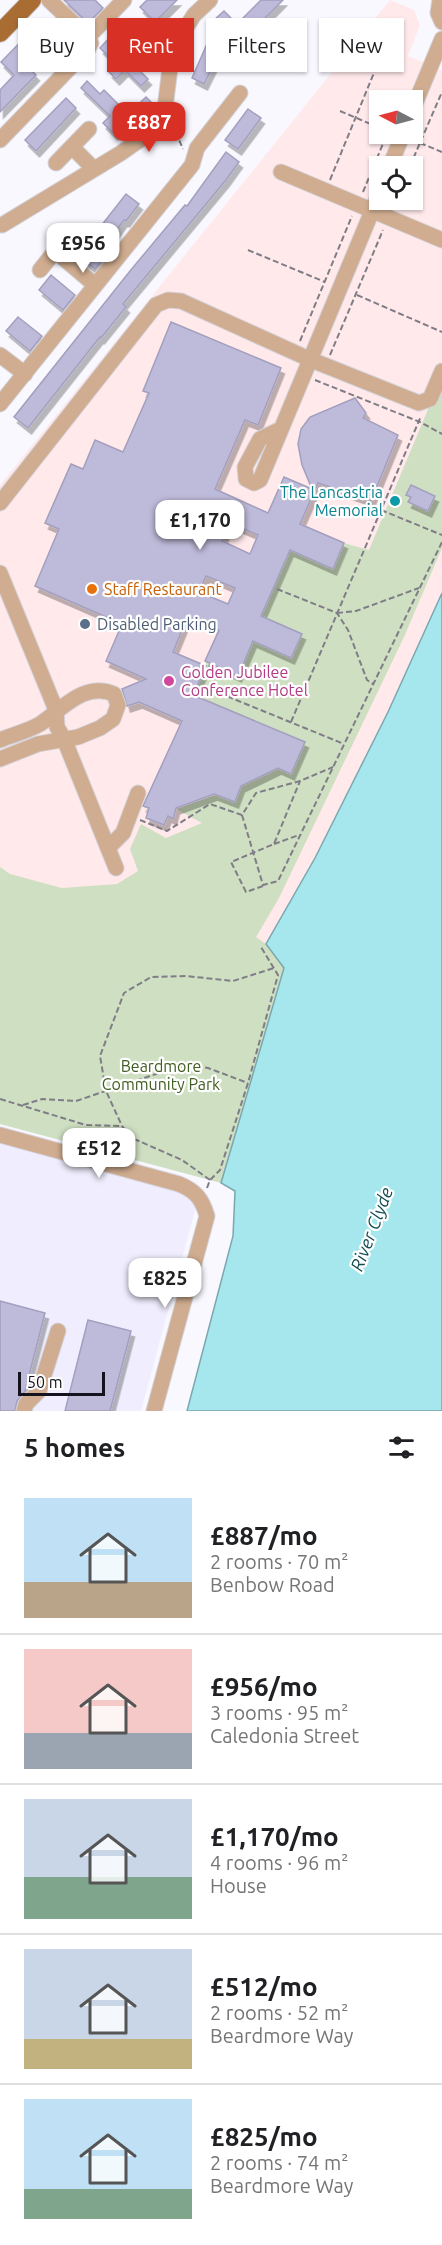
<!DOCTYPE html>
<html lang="en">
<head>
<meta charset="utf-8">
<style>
	:root { --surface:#fff; --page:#f6f6f6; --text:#202124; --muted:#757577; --line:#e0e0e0; --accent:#d93025 }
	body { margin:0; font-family:Ubuntu,sans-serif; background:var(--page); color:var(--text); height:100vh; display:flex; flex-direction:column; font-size:22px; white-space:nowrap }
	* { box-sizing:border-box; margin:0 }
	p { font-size:20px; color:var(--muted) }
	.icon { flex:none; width:33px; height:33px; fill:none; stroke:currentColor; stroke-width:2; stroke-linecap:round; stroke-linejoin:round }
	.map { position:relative; height:1411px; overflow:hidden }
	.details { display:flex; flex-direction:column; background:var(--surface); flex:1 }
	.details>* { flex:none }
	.guide { position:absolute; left:18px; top:18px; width:406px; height:54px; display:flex; gap:12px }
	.needle { width:39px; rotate:276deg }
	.buttons { position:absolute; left:369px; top:90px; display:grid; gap:12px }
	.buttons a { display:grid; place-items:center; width:54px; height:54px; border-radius:0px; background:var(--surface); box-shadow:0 2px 4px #0004; font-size:30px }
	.scale { position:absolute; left:18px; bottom:15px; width:87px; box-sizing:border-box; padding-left:6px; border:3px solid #14121d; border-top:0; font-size:16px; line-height:21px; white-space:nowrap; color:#14121d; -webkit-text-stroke:4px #fff; paint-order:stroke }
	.price { position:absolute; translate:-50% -51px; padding:0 14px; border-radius:12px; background:#fff; color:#222; font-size:20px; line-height:39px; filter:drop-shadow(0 2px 3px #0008) }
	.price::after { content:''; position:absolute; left:50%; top:36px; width:18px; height:14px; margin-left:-9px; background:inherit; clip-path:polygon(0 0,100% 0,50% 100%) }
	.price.on { background:var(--accent); color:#fff }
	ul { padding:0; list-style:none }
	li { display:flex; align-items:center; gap:18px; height:150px; padding:0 24px }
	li+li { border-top:2px solid var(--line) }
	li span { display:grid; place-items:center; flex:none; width:168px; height:120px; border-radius:0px; color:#555 }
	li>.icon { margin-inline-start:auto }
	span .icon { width:72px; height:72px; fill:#fffc; stroke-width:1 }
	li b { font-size:26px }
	h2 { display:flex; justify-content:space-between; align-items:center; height:72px; padding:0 24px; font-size:26px }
	.pill { padding:0 21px; border-radius:0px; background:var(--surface); box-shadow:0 2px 4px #0004; font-size:21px; line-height:54px }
	.pill.on { background:var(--accent); color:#fff }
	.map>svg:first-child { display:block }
</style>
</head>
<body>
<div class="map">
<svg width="442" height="1411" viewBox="0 0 442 1411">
	<defs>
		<filter id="shadow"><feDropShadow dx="3.5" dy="6" stdDeviation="0" flood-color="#0004"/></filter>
	</defs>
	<rect width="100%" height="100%" fill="#f9f8ff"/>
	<path fill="#f0eefe" d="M0,1138L200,1192L141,1411H0Z"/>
	<path fill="#ffe9eb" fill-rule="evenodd" d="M390,0L414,10L420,25L408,56L442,70V593L388,712L315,858L266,944L244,931L0,1046V485ZM380,100H412V134H380ZM380,166H412V200H380Z"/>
	<path fill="#cfdfc2" d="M442,376V548L404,637L279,898L256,937L266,944L284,967L221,1183L0,1124V867L10,874L62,888L117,884L138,871L130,849L141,824L166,838L202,823L176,809L241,786L278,768L291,773L305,742L193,695L206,666L205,661L238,675L253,641L292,658L302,634L261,616L290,550L332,569L344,543L369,550Z"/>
	<path fill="#a6e7ee" stroke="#7aa7af" stroke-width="1.5" d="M442,593V1411H187L233,1236L235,1191L221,1183L284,968L266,944L315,858L388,712Z"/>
	<g fill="#bebad9" stroke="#a39fbe" stroke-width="1.5" fill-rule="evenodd" filter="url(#shadow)">
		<path d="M64,0H95L103,8L88,23Z"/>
		<path d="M147,0H177L155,22L140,7Z"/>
		<path d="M261,0H283L240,43L214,20L224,11L237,24Z"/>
		<path d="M43,19L74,49L64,59L44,40L23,62L36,75L0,112V90L14,75L1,62Z"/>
		<path d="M111,36L125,50L122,53L148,79L141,86L125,70L116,79L109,72L116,64L100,48Z"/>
		<path d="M207,44L221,50L204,84L192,78Z"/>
		<path d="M87,81L100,94L104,90L131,117L114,134L103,123L110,116L81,88Z"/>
		<path d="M146,97L153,104L136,120L129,113Z"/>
		<path d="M66,98L76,108L36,151L25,140Z"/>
		<path d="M248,109L261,118L238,149L225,140Z"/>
		<path d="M226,152L239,162L226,180L123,304L126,307L101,338L100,337L28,428L14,417L130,271L185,205L187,206Z"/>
		<path d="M126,194L139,204L126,221L124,220L102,250L107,254L95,269L70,249L82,234L90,240Z"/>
		<path d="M51,275L75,295L63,310L39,290Z"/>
		<path d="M18,317L42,336L30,351L6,331Z"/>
		<path d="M171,322L281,368L258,425L245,420L215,489L268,513L284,477L312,489L302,465L298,444L301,429L310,417L355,398L366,413L363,418L398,435L371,501L318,483L300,524L344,543L333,569L290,550L261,616L302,634L291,658L253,641L238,676L205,661L219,630L188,616L173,652L206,666L193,695L305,742L291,774L278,768L241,786L235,802L214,794L176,808L173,819L168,816L164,825L146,818L149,808L143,806L182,721L139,702L127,706L122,689L146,679L106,661L122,624L35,586L59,529L45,523L71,464L83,469L95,440L123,452L149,393L143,391ZM230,523L258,535L250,554L222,541ZM206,576L235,588L228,604L199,592Z"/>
		<path d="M411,485L435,496L428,511L408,502L411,497L406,495Z"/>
		<path d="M0,1301L45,1313L25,1391L17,1401L15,1411H0Z"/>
		<path d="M88,1320L131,1331L110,1411H65Z"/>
	</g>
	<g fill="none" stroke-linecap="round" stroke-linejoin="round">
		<defs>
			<g id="minor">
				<path d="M440,0L438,13L442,22"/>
				<path d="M128,32C141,45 153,56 172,60"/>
				<path d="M88,37L124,0"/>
				<path d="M412,111L442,39"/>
				<path d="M0,140L88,49L91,43L88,37L49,0"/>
				<path d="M72,147L94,169"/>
				<path d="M56,163L89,129"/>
				<path d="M390,166L403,134"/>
				<path d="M281,172L442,240"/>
				<path d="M2,225L121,153L158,127L165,108L170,68L177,42L194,15L210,0"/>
				<path d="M55,251L95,285"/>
				<path d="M40,270L68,235"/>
				<path d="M0,355L25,374"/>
				<path d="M0,404L192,165L197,148L240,93"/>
				<path d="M281,429L260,439L245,467L246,479L254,483L260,480L380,192"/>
				<path d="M0,503L156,305L168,300L181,301L309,359L419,403L430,399L442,371"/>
				<path d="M0,573L56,710L57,727L64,739L116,868"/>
				<path d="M0,740C12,735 28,731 40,724C62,709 85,681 114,694L118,705L113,719L100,728L78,737L38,744L0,759"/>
				<path d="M108,848L123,833L138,793"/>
				<path d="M0,1135L179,1184C196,1191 202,1199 207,1216L154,1411"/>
				<path d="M24,1411L26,1404L39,1391L58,1331"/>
			</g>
			<path id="major" d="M0,33L32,0"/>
		</defs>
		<use href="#minor" stroke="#d4d3db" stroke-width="17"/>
		<use href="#major" stroke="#d4d3db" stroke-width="20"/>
		<g stroke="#7f7d86" stroke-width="2" stroke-dasharray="6 3" stroke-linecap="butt">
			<path d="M340,111L380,128"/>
			<path d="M172,124L183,149"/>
			<path d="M420,143L442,152"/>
			<path d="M410,166L442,92"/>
			<path d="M330,180L387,41"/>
			<path d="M363,192L387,134"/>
			<path d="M393,205L396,200"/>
			<path d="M248,250L325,282"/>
			<path d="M357,295L442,332"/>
			<path d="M300,341L352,216"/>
			<path d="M330,355L383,230"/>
			<path d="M315,380L420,422L442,434"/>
			<path d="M381,510L442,535"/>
			<path d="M277,589L337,613L348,630L367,680L373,684"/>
			<path d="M337,613L356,611L419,588"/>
			<path d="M219,693L344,744"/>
			<path d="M291,722L421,416"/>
			<path d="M242,815L263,885L278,881L442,542"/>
			<path d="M140,820L167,831L210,804L242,815L256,793L300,781L333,767"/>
			<path d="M274,844L299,835"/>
			<path d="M263,886L246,892L231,862L274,844L300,781"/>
			<path d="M0,1099L86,1125L122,1126"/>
			<path d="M23,1105L42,1099L76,1101L156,1074L187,1065L208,1068L248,1083"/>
			<path d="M210,1180L182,1160L132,1138L122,1126L106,1091L100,1056L124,993L151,977L186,976L233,981L274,968"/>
			<path d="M207,1188L210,1180L220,1170L248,1083L278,975L261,947"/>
		</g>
		<use href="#minor" stroke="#d0ad90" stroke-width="15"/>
		<use href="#major" stroke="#a96c32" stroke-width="18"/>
	</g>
	<circle fill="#0f9aa8" stroke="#fff" stroke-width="2" cx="395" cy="501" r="6"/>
	<circle fill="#e8710a" stroke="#fff" stroke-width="2" cx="92" cy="589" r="6"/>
	<circle fill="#5c6f8a" stroke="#fff" stroke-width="2" cx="85" cy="624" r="6"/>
	<circle fill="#d1479c" stroke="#fff" stroke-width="2" cx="169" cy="681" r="6"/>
	<g text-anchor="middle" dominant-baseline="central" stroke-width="4.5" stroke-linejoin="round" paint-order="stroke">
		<g font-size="16" fill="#0d838f" stroke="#fff" text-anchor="end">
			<text x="383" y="492">The Lancastria<tspan x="383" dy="18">Memorial</tspan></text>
		</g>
		<g font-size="16" fill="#c56008" stroke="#fff" text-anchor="start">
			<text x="104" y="589">Staff Restaurant</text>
		</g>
		<g font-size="16" fill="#4e5e75" stroke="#fff" text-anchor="start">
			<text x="97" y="624">Disabled Parking</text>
		</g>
		<g font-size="16" fill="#b23c85" stroke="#fff" text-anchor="start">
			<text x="181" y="672">Golden Jubilee<tspan x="181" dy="18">Conference Hotel</tspan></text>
		</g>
		<g font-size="16" fill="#405e20" stroke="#fff">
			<text x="161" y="1066">Beardmore<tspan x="161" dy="18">Community Park</tspan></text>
		</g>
		<g font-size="18" font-style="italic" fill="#134c52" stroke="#fff">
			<text transform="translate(371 1229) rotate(-69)">River Clyde</text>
		</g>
	</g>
</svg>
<div class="buttons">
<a><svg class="needle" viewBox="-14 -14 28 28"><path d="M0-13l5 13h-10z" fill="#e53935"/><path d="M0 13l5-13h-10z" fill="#757577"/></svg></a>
<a><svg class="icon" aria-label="locate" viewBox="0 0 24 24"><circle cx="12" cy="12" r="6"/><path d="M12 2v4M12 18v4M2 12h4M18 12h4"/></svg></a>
</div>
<div class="scale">50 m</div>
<b class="price on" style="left:149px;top:153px">£887</b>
<b class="price" style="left:83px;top:274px">£956</b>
<b class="price" style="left:200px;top:551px">£1,170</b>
<b class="price" style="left:99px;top:1179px">£512</b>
<b class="price" style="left:165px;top:1309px">£825</b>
<div class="guide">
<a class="pill">Buy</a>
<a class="pill on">Rent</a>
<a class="pill">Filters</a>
<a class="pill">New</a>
</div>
</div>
<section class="details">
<h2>5 homes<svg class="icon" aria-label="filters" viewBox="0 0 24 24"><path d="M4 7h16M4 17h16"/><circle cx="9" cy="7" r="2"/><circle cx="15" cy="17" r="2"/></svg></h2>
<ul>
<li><span style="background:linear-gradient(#bfe0f5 70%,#b9a48a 0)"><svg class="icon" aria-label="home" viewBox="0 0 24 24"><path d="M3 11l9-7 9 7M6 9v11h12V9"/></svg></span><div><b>£887/mo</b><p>2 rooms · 70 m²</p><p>Benbow Road</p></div></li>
<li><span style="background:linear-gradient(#f6c9c9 70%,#9aa5b1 0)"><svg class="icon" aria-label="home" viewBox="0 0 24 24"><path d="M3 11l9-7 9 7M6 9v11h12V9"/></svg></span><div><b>£956/mo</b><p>3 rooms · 95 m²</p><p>Caledonia Street</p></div></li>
<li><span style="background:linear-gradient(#c9d6e8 65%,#7fa58c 0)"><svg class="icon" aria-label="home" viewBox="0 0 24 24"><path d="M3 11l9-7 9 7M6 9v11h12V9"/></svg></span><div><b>£1,170/mo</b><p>4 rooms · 96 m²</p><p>House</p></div></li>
<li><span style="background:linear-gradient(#c9d6e8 75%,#c2b280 0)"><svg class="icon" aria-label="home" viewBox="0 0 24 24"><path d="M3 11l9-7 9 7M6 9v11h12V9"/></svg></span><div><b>£512/mo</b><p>2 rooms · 52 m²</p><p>Beardmore Way</p></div></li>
<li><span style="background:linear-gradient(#bfe0f5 75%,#7fa58c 0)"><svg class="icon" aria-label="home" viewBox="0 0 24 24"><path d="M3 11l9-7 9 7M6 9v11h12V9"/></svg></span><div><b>£825/mo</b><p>2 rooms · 74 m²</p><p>Beardmore Way</p></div></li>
</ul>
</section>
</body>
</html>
